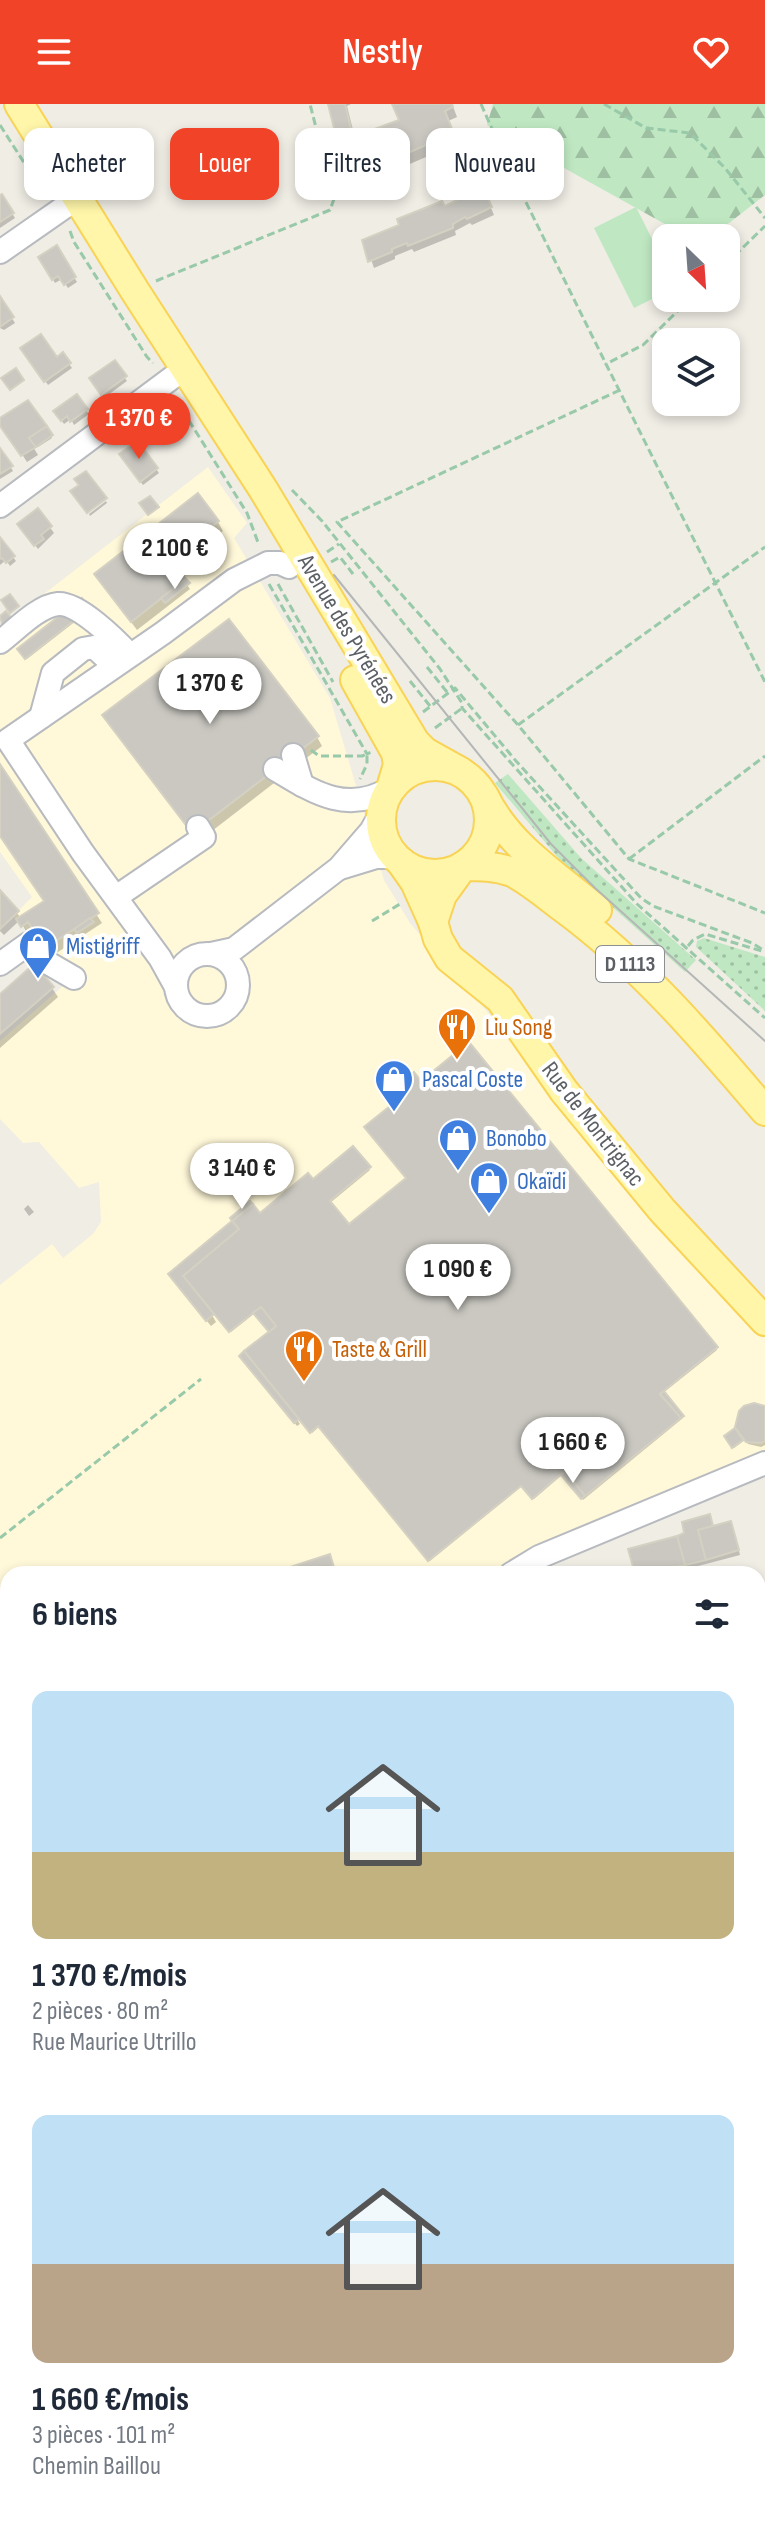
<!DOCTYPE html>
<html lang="fr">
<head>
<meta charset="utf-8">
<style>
	:root { --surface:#fff; --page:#f6f6f7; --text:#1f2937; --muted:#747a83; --accent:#f14328 }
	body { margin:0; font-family:"Sofia Sans Condensed",sans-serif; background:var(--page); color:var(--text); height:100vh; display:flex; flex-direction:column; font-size:30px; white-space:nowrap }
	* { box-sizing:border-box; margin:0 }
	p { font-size:26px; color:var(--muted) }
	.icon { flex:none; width:44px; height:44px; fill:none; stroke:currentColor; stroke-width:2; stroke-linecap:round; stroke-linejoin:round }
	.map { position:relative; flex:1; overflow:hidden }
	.details { position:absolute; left:0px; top:1462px; width:766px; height:962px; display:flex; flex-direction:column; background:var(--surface); border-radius:24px 24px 0 0; box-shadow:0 4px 12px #0003 }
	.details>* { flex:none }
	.hud { position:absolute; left:24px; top:24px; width:718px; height:72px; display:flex; gap:16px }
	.needle { width:52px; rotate:155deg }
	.controls { position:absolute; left:652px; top:120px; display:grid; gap:16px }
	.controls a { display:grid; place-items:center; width:88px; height:88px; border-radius:16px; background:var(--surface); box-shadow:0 4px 12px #0003; font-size:40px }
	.price { position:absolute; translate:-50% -68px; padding:0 18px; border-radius:28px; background:#fff; color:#222; font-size:26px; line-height:52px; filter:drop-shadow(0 2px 4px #0008) }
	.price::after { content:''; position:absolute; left:50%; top:48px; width:24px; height:18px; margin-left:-12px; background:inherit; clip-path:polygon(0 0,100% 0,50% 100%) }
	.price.current { background:var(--accent); color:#fff }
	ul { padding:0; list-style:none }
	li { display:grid; align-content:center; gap:16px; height:424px; padding:0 32px }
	li span { display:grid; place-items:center; height:248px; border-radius:16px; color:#555 }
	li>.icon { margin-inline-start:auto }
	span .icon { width:144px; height:144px; fill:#fffc; stroke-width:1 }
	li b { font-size:34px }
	h2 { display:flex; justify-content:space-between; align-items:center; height:96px; padding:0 32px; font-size:34px }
	.pill { padding:0 28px; border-radius:16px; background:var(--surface); box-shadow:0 4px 12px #0003; font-size:28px; line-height:72px }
	.pill.current { background:var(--accent); color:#fff }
	header { display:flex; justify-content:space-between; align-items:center; height:104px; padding:0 32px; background:var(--accent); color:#fff; font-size:36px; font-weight:600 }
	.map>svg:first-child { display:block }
</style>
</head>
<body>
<header><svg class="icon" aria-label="menu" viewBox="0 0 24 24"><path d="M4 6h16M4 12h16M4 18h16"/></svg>Nestly<svg class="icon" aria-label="heart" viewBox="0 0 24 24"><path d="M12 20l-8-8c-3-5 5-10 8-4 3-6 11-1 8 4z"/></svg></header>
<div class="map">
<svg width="765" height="2423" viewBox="0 0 765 2423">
	<defs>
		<pattern id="industrial-grid" width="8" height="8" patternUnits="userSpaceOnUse" patternTransform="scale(2)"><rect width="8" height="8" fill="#e0dfd9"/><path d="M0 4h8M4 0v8" fill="none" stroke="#b9b8b4"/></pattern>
		<pattern id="grass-dots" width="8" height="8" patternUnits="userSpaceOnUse" patternTransform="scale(2)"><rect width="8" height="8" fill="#bfe8c2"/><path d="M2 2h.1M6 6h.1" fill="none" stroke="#9ebfa1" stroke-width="1.8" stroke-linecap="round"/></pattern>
		<pattern id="forest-firs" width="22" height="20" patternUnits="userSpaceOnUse" patternTransform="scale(2)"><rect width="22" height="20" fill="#bfe8c2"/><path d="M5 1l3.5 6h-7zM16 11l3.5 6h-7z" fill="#9ebfa1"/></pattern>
	</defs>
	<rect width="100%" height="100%" fill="#efede4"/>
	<path fill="#fff8d9" d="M208,363L247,419L234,434L330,594L384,776L410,819L765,1227V1359L555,1439L492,1470H8V1642L0,1645V1181L52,1140L63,1154L93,1130L101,1118L99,1078L79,1084L39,1038L23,1039L0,1015V937L64,881L56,854L13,812L32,793L0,748V524Z"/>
	<path fill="url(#industrial-grid)" d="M0,1973L8,1985V2301L0,2290Z"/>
	<g fill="url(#grass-dots)">
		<path d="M508,670L581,754L696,856L685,868L561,757L495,679Z"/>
		<path d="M704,834L765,853V907L696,843L697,837Z"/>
		<path d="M765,2237V2297L758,2300V2240Z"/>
		<path d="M8,2302V2416H213L216,2423H0V2305Z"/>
		<path d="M457,2416H575L559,2423H460Z"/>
	</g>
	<path fill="url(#forest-firs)" d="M493,0H765V91L710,134H690L487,21Z"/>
	<path fill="#bfe8c2" d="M636,103L666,163V188L634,204L594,124Z"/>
	<g fill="#0003">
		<path d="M330,0H351L347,2L355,34L401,17L394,0H452L457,13L448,17L455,35L441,40L440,47L354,84L349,75Z"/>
		<path d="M1,92L15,114L0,124V93Z"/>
		<path d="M486,92L494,111L472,121L470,119L455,127L456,131L414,148L412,145L395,152V155L374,164L365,137L444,104Z"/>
		<path d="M56,144L77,178L68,184L62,175L55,179L40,154Z"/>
		<path d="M0,196L15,219L4,226L0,224Z"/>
		<path d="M23,244L69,260L72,264L48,281Z"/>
		<path d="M114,259L127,277L104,294L92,275Z"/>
		<path d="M76,293L89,310L74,321L71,315L64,320L55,307Z"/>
		<path d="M27,299L52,334L38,343L33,336L30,338L38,351L27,358L0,316Z"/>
		<path d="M138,340L159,369L143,381L124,355Z"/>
		<path d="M0,347L13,367L0,375Z"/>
		<path d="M106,397L107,399L90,412L89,410Z"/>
		<path d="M38,407L54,429L38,445L22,424Z"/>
		<path d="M218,418L223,427L175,464L190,485L137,526L96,471Z"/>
		<path d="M0,436L16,457L10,462L6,456L0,461Z"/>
		<path d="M90,506L27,555L20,545Z"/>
		<path d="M110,621L317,633L322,642L199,737Z"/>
		<path d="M0,664L102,819L52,852L35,826L28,831L20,816L4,831L0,827V789L21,814L46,798L0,730Z"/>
		<path d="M52,884L58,893L0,944V893Z"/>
		<path d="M469,941L717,1246L663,1289L683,1314L583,1396L562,1371L534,1395L522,1382L430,1457L320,1322L312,1329L296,1309L294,1311L300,1320L297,1322L244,1256L272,1228L255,1209L231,1228L211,1204L209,1206L216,1218L211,1222L175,1178L260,1111L312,1078L352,1045L370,1066L330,1099L349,1123L408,1074L403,994L393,983L412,968L421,980Z"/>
		<path d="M28,1101L34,1108L29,1112L24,1105Z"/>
		<path d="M765,1304V1341L761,1343L748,1340L745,1336L734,1344L726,1333L734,1327L741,1337L744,1336Z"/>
		<path d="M733,1423L740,1451L687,1465V1468L681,1470H637L713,1424Z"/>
		<path d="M758,2049L763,2063L758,2066Z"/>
		<path d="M0,2065L8,2077V2092L0,2097Z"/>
		<path d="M0,2202L8,2214L0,2222Z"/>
		<path d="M731,2416H736L740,2423H735Z"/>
	</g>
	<g fill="#cac8c1" stroke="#d4d0c2" stroke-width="2">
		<path d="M328,0H345L353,33L399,16L392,0H452L453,3L445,7L452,25L436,31L435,37L347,76Z"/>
		<path d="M483,83L492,103L467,115L465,113L453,120V124L408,142L407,139L392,145V148L368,158L362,136L399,121L397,115L442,97L445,102Z"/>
		<path d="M2,90L14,109L0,118V91Z"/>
		<path d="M57,141L76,173L64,181L58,172L52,176L38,153Z"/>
		<path d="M0,192L14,213L0,223Z"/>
		<path d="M41,230L57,253L63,248L71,259L44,278L20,244Z"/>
		<path d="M115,256L127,272L101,291L89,274Z"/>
		<path d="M16,264L24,276L10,286L1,274Z"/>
		<path d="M77,290L88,305L70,318L67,312L61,317L53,307Z"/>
		<path d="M28,296L47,322L29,334L36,343L21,352L0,322V314Z"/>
		<path d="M47,322L53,331L36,343L29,334Z"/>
		<path d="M138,337L158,364L140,378L119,350Z"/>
		<path d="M0,344L13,362L0,370Z"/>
		<path d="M86,367L107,394L87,409L70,387L79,381L74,375Z"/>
		<path d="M198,389L219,417L170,454L186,475L131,518L94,470Z"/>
		<path d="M150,392L159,403L148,411L139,399Z"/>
		<path d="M38,404L52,422L41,431L44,435L34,442L17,420Z"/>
		<path d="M0,433L15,452L6,459L2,454L0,455Z"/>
		<path d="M186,475L190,479L165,499L161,494Z"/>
		<path d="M10,490L19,502L10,509L1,496Z"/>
		<path d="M82,494L90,504L25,555L17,545Z"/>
		<path d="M6,507L13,516L3,524L0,512Z"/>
		<path d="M229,515L319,632L192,729L102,611Z"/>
		<path d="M0,660L99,809L45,844L28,818L21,823L16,815L44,797L0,732Z"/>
		<path d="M0,786L19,807L0,825Z"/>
		<path d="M90,814L94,818L77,829L74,825Z"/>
		<path d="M34,860L54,883L0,930V890Z"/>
		<path d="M469,938L718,1243L660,1290L681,1314L585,1392L565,1367L532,1395L521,1382L428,1457L318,1322L310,1329L244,1247L276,1222L261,1203L229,1228L183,1172L239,1125L232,1117L253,1100L260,1109L308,1069L313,1075L353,1042L371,1063L330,1097L349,1120L406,1074L364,1023L400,994L393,985L414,968L421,977Z"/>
		<path d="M250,1097L253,1100L232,1117L230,1114Z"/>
		<path d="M232,1117L239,1125L183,1172L214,1210L206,1217L168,1170Z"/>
		<path d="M261,1203L276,1222L269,1228L253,1209Z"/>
		<path d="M244,1247L299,1315L294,1319L239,1252Z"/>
		<path d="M664,1287L684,1312L681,1314L660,1290Z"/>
		<path d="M754,1299L765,1302V1337L761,1339L746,1338L735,1323L739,1307L744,1302Z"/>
		<path d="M735,1324L743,1336L732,1344L724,1332Z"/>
		<path d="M565,1367L585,1392L581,1395L561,1371Z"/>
		<path d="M710,1410L713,1422L698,1426L706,1456L685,1461L677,1432L684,1429L682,1418Z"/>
		<path d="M731,1417L739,1446L706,1456L698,1426Z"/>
		<path d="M677,1432L685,1461L652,1470H635L628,1445Z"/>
		<path d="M330,1450L336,1470H269Z"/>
		<path d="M765,1791V1873L758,1860V1794Z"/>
		<path d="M758,1995L761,1998L765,1996V2033L758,2020Z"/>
		<path d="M0,2061L8,2074V2083L0,2088Z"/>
		<path d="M622,2416H647L650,2423H626Z"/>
	</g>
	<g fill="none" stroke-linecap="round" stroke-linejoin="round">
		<defs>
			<g id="minor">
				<path d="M0,148L66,102"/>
				<path d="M0,402L173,273"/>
				<path d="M0,538C16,526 38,502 58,500C78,498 117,537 130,551"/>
				<path d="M41,613L53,569L83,545L94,543L107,555H123"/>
				<path d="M293,651L302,681"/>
				<path d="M275,665C313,688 347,711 391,684"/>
				<path d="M340,764L376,753H396"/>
				<path d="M116,793L204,733L198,723"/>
				<circle cx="207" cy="881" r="31"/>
				<path d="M211,850L234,845L339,764L371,727L380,711"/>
				<path d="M0,860L28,840L48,859L74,874"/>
				<path d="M176,883L160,854L83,749L8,636L163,529L234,476L268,459H280L289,463"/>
				<path d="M511,1470L539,1453L765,1359"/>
				<path d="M0,1623L8,1620"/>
				<path d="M0,1656L8,1654"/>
				<path d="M758,1710L765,1711"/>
				<path d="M0,1918L8,1913"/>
				<path d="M758,1980L765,1976"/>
				<path d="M227,2416L230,2423"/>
			</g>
			<g id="major">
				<path d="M19,0L135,187L263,385L415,638L425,648L461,668"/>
				<path d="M355,576L396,649L398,661L391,684"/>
				<circle cx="435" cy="716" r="54"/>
				<path d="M484,692C508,742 556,771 597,806"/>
				<path d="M401,758L415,778L433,818L438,835L449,854L500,895L564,987L662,1106L765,1217"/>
				<path d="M433,818L442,791L463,762C480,762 496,762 512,768C530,777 546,791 562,803C640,860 703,934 765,1007"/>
			</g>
			<g id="highway">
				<path d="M758,1539L765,1537"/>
				<path d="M758,1577L765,1575"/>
				<path d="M758,1656L765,1657"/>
				<path d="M0,1740L8,1738"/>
				<path d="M0,1782L8,1778"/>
				<path d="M0,1823L8,1819"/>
			</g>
		</defs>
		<use href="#minor" stroke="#b7babf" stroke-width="26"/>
		<use href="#major" stroke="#f8d355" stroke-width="32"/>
		<use href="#highway" stroke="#f3b400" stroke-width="38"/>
		<g stroke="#98c9a9" stroke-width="3" stroke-dasharray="8 4" stroke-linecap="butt">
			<path d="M481,0L512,70L606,260"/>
			<path d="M604,0L646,24L690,29L725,64L765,114"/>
			<path d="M0,21L39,82L47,90"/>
			<path d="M70,127L74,138L147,253L153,259"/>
			<path d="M726,160L765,122"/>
			<path d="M156,177L330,106L334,95L310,0"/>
			<path d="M691,194L643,241L606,260L765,578"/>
			<path d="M620,286L337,418L518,621L629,755L765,809"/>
			<path d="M176,296L247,409L259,441"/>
			<path d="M292,386L322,417L440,565L462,599V604L637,800L765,914"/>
			<path d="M327,448L339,440"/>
			<path d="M331,458L340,453L353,470"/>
			<path d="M269,480L367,650L371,648"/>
			<path d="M278,480L333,578"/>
			<path d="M427,563L447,588"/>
			<path d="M410,577L430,602"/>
			<path d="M423,608L455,584L516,657L641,794L653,802L752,839L765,847"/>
			<path d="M518,621L765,443"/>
			<path d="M435,624L461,605"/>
			<path d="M311,646L319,652H362L367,650V660L360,675"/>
			<path d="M629,755L765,652"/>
			<path d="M372,817L400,800"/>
			<path d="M688,842L693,836L705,830L765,848"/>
			<path d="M0,1434L201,1275"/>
		</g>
		<use href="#minor" stroke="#fff" stroke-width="22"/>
		<use href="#major" stroke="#fff6a9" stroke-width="28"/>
		<use href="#highway" stroke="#ffe88b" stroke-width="34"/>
		<path stroke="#b5b6b6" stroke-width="2" d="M334,471L551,740L595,784L765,937"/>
	</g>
	<defs>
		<symbol id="shop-pin" viewBox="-11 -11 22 30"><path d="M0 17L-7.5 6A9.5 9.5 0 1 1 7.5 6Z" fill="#3f7fe0" stroke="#fff"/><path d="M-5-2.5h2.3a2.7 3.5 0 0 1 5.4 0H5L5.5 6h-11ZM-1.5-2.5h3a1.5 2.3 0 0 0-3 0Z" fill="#fff"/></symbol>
		<symbol id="restaurant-pin" viewBox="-11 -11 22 30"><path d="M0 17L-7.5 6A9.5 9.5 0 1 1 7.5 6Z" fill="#e8710a" stroke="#fff"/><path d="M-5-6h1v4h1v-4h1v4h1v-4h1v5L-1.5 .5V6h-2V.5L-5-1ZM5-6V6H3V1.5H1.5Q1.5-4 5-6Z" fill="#fff"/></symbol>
	</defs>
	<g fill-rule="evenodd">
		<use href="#shop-pin" x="16" y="820" width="44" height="60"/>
		<use href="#restaurant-pin" x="435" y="901" width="44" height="60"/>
		<use href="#shop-pin" x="372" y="953" width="44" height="60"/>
		<use href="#shop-pin" x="436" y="1012" width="44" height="60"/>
		<use href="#shop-pin" x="467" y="1055" width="44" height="60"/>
		<use href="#restaurant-pin" x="282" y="1223" width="44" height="60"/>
	</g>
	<g text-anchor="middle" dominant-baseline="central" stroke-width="8" stroke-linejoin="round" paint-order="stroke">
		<rect fill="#fff" stroke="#8d9093" stroke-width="2" x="596" y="842" width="68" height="36" rx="6"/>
		<g font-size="22" font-weight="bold" fill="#5c6065">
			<text x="630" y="860">D 1113</text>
		</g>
		<g font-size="24" fill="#5c6065" stroke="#fff">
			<text transform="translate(347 525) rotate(59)">Avenue des Pyrénées</text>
			<text transform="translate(593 1020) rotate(52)">Rue de Montrignac</text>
		</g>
		<g font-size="24" fill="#366cbe" stroke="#fff" text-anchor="start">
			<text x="66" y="842">Mistigriff</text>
			<text x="422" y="975">Pascal Coste</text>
			<text x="486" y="1034">Bonobo</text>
			<text x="517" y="1077">Okaïdi</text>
		</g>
		<g font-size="24" fill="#c56008" stroke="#fff" text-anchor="start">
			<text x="485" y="923">Liu Song</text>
			<text x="332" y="1245">Taste &amp; Grill</text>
		</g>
	</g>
</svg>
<div class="controls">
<a><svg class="needle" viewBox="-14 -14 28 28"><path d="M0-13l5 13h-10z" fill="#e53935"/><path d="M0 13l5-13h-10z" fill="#747a83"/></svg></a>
<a><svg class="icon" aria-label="layers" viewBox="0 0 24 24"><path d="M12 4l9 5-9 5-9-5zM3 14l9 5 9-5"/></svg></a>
</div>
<b class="price current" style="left:139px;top:357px">1 370 €</b>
<b class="price" style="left:175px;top:487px">2 100 €</b>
<b class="price" style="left:210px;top:622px">1 370 €</b>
<b class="price" style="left:242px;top:1107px">3 140 €</b>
<b class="price" style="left:458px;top:1208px">1 090 €</b>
<b class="price" style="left:573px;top:1381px">1 660 €</b>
<div class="hud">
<a class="pill">Acheter</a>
<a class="pill current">Louer</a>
<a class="pill">Filtres</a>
<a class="pill">Nouveau</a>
</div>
<section class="details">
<h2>6 biens<svg class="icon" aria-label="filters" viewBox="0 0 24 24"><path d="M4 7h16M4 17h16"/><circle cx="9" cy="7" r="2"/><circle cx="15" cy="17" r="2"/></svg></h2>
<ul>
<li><span style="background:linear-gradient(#bfe0f5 65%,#c2b280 0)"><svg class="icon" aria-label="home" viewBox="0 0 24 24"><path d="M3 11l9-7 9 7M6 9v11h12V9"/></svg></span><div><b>1 370 €/mois</b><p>2 pièces · 80 m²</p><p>Rue Maurice Utrillo</p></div></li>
<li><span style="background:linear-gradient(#bfe0f5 60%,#b9a48a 0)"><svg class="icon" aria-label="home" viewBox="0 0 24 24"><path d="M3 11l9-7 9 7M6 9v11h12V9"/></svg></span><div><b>1 660 €/mois</b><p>3 pièces · 101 m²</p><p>Chemin Baillou</p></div></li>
</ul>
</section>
</div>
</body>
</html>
